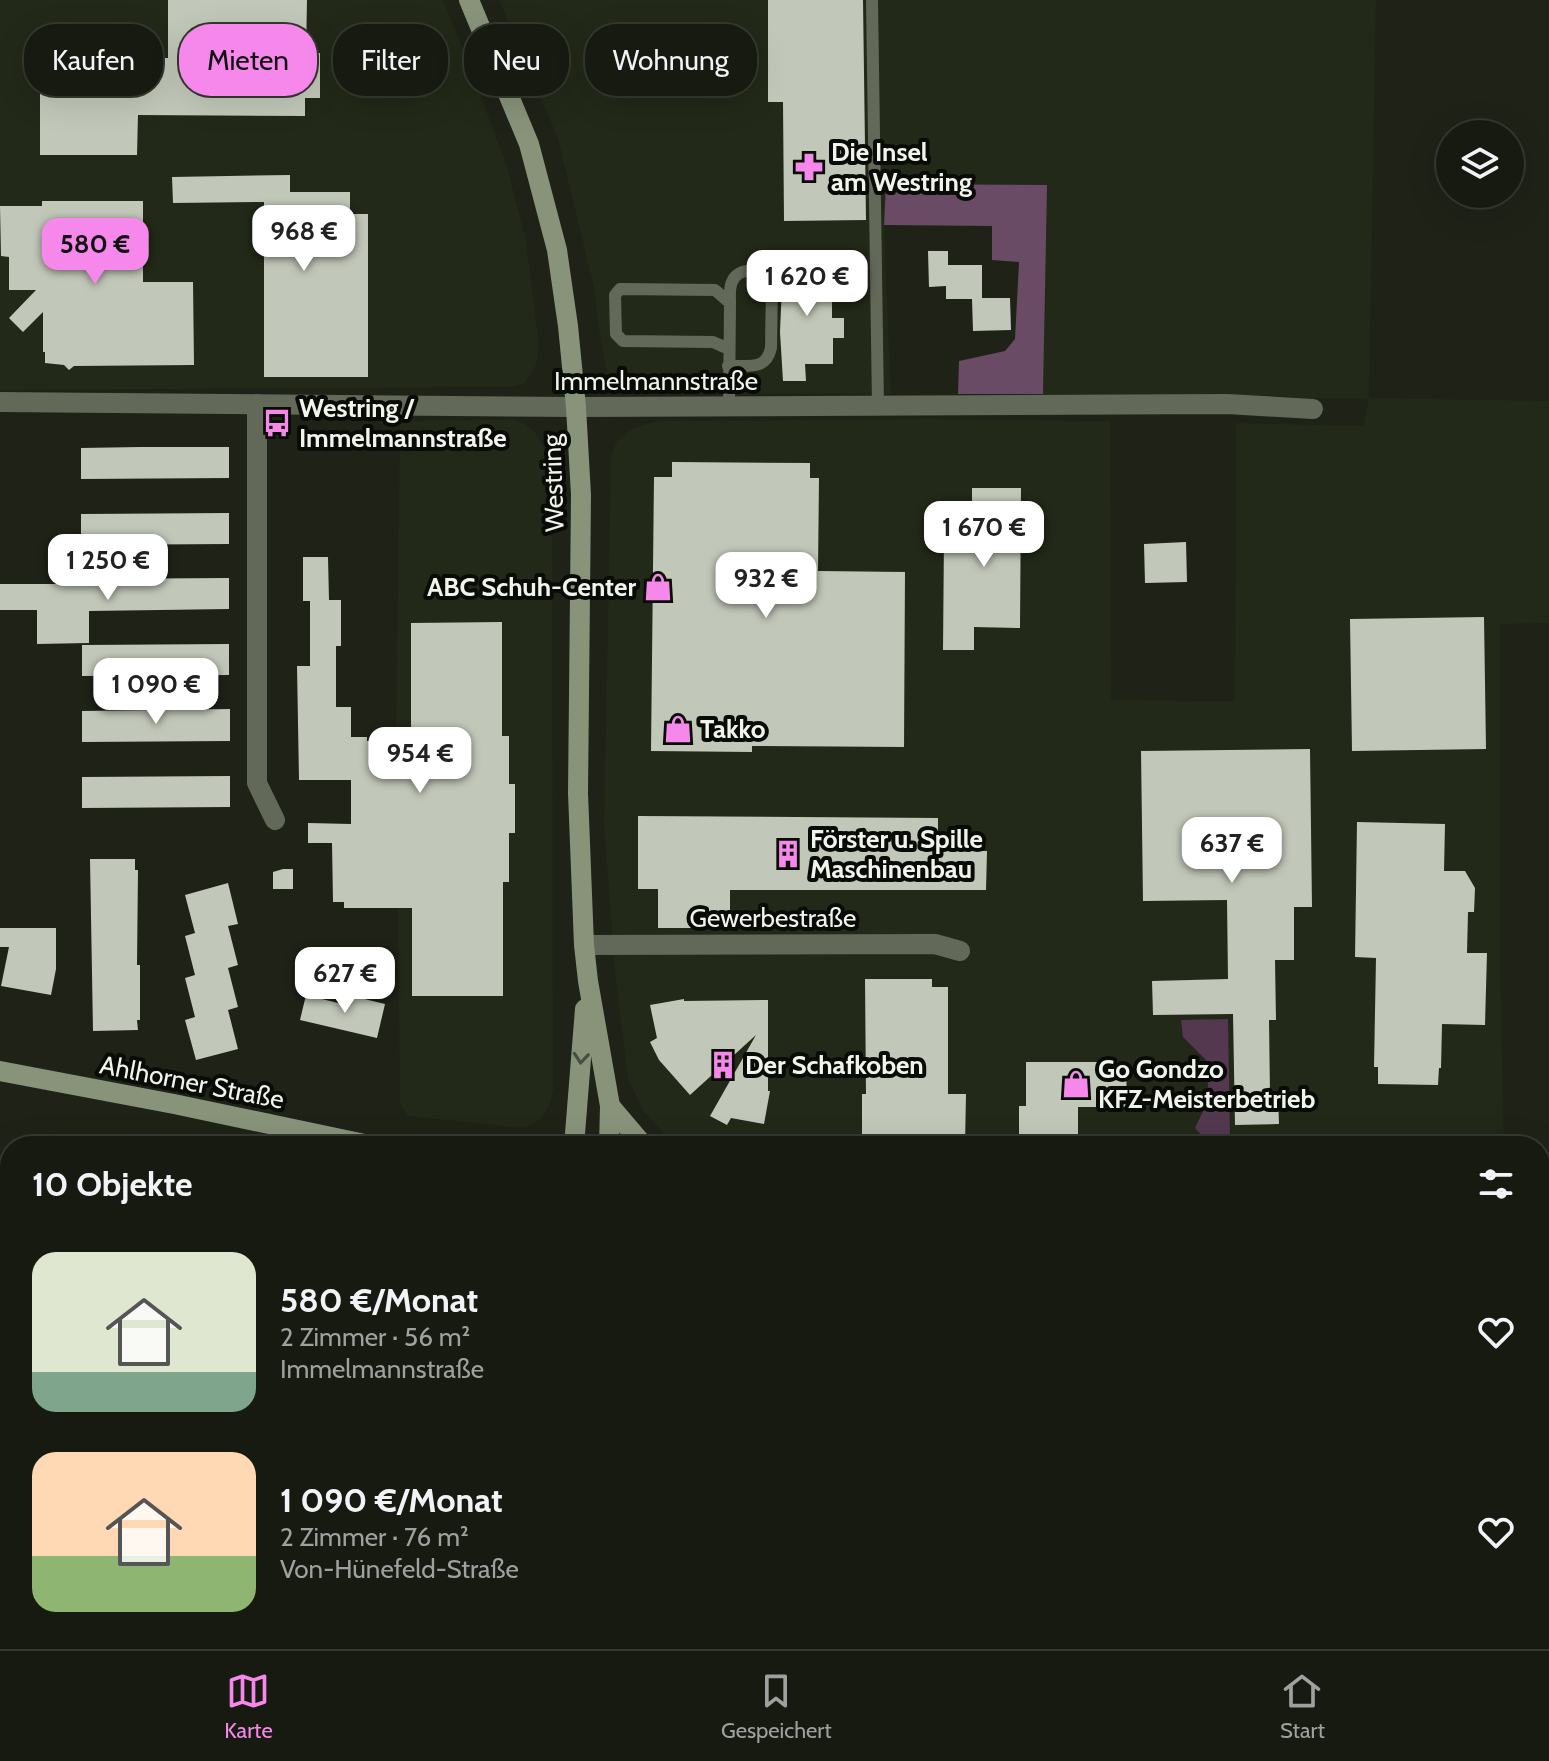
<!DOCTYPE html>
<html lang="de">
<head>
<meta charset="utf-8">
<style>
	:root { --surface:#161a11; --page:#1f231a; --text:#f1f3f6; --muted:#9ea19f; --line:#353831; --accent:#f788eb }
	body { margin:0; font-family:Cabin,sans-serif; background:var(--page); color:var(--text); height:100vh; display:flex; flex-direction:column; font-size:30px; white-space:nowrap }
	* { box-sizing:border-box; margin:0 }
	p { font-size:26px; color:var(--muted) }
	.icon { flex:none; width:44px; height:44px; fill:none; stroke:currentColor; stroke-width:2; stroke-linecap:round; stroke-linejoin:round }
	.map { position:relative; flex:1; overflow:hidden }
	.details { position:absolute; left:0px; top:1136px; width:1550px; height:514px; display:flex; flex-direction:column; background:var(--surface); border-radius:32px 32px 0 0; box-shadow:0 8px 32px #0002,0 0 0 2px var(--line) }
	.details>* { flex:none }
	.guide { position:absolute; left:24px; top:24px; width:800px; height:72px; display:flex; gap:16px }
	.buttons { position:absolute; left:1436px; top:120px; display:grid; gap:16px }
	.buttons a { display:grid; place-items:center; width:88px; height:88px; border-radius:50%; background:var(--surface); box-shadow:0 8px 32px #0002,0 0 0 2px var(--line); font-size:40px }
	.price { position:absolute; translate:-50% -68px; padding:0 18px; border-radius:16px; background:#fff; color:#222; font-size:26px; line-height:52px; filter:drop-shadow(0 2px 4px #0008) }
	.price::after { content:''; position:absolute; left:50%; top:48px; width:24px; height:18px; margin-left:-12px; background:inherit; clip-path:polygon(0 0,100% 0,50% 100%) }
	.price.on { background:var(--accent); color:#111 }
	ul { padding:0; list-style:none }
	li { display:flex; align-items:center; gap:24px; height:200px; padding:0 32px }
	li span { display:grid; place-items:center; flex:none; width:224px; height:160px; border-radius:24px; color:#555 }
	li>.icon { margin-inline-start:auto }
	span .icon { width:96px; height:96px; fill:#fffc; stroke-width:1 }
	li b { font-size:34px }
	h2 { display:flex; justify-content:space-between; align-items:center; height:96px; padding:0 32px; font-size:34px }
	.pill { padding:0 28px; border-radius:32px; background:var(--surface); box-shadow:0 8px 32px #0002,0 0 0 2px var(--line); font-size:28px; line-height:72px }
	.pill.on { background:var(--accent); color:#111 }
	.menu { display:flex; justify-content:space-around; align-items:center; height:112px; border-top:2px solid var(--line); background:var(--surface); font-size:22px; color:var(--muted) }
	.menu a { display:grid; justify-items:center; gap:4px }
	.menu .on { color:var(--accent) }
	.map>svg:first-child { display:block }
</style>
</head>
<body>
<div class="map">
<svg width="1549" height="1649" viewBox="0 0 1549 1649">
	<rect width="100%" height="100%" fill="#1e2217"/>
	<g fill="#222918">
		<path d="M0,0H443L464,51L507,166L526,241L539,345L536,365L530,376L523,384L510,387L0,390Z"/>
		<path d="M499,0H1376L1369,398L1549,401V623L1500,624V965L1504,1146H1375L1230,1136V1146H680L671,1142L644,1112L628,1079L615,973L604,823L611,455L617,441L633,428L659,421L929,419L1110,421L1111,700L1235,701L1236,423L1363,426L1369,399L1043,394L1046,185L886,184L884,225L891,394L626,393L609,384L599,330L594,288L558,139Z"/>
		<path d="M429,420H513L525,424L535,432L552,462L553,1092L550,1103L541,1119L525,1128L408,1116L400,1104L396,735L400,422Z"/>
		<path d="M1549,1224V1312H1540V1225Z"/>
		<rect x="1540" y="1379" width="9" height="234"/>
	</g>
	<path fill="#533850" d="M1228,1019L1230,1136L1209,1144L1195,1128L1209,1099L1206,1060L1183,1037L1181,1020Z"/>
	<g fill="#694b65">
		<path d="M886,184L1047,185L1043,394H958L959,361L1005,351L1015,339L1019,262L992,260V226L884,225Z"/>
		<path d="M1540,1637H1549V1649H1336L1380,1640H1540Z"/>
		<path d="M590,1640H638L639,1649H589Z"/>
	</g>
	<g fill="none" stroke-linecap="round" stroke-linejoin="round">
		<path stroke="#180316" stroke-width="7" d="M1279,1649L1350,1640"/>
	</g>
	<g fill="#c2c8b9">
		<path d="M168,0H307L306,53H320V98H305V116L138,115L137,155H40V57L168,58Z"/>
		<path d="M768,0H863L866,220L784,221L783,102H768Z"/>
		<path d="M290,175V192H350V214H368V377H264V202L173,203L172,177Z"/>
		<path d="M42,201H143V282H193L194,365L74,366L69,370L64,365L45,363V352H43V312L23,332L9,318L36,290H9V257L1,256L0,206H42Z"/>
		<path d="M928,251H948V265H982V298H1010L1011,330L973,331L972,299H946V286L929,287Z"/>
		<path d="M829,260L830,281H832V318H844V338H833V364H805L806,381H783L780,332L783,261Z"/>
		<path d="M140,447H229V478L81,479V448Z"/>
		<path d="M672,462L810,463V478H819L818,571L905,572L904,747L752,746V752L651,751L654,477H672Z"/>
		<path d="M972,488H1021L1020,628L974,627V650H943L944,535L972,536Z"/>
		<path d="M229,513V544L81,545V514Z"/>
		<path d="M1186,542L1187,582L1145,583L1144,544Z"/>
		<path d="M303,557H328L329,600H341V646H336V707H351V737H367V741H411V623L502,622V736H509V784H515V833H509V882H503V996H412V908H344V902H333L332,843H308V823L351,824V780H299L297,666H310V601H303Z"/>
		<path d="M229,578V609L89,611V643L37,644V610H0V584H75V579Z"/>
		<path d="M1484,617L1486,749L1352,751L1350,619Z"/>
		<path d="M229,644V675L82,676V645Z"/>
		<path d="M230,709V741L82,742V711Z"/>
		<path d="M1310,749L1312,907H1294V960H1275L1276,1020H1269L1270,1094H1278L1279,1124L1235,1125L1233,1014L1153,1015L1152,981L1228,979L1227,900L1143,901L1141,751Z"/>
		<path d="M230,776V807L82,808V777Z"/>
		<path d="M638,816L938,818V851H987L986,890H730V928H658V889H638Z"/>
		<path d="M1357,822L1445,824L1444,871H1465L1475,888L1474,912H1468L1467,953H1487L1485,1025L1442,1024L1441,1068H1439L1438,1085L1378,1084V1067H1374L1376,958L1355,957Z"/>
		<path d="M90,859H135V870H138L137,965H140V1020H137L138,1030L93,1031Z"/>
		<path d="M283,869H293V889H273V872Z"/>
		<path d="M228,883L238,924L228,926L238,965L228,968L238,1007L228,1010L238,1049L196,1060L185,1020L195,1017L185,978L195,975L185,936L195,933L185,895Z"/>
		<path d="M0,928H56V969L51,995L1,986L9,947H0Z"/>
		<path d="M865,979H932V987H948V1094H966L965,1146H862V1094H866Z"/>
		<path d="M306,995L346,1005L348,995L385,1004L377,1038L300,1020Z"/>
		<path d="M684,999V1001L768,1000V1091H770L764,1124L731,1118L727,1125L710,1116L756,1035L690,1095L659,1060L650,1042L657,1038L650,1005Z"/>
		<path d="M1026,1062H1126L1127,1107H1078V1146H1019V1106H1026Z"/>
	</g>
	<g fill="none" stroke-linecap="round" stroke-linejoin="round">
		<g stroke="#636959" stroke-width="12">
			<path d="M872,0L878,406"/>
			<path d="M729,349L713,342L623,341L616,334L615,295L620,289L715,290L730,303L729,407"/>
			<path d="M728,366C748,365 766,371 771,348L772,282C764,268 738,266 732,282C729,288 730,296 730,303"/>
			<path d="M117,1640L118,1649"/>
			<path d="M220,1649L223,1640"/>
		</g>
		<g stroke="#636959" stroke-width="20">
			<path d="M0,402L576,407L1227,404L1313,409"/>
			<path d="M257,404V783L275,820"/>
			<path d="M584,945L935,944L960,951"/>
			<path d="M0,1230L10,1232"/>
			<path d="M0,1362L10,1364"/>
			<path d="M1540,1626L1549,1627"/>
			<path d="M0,1635H10"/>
			<path d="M1010,1640L1011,1649"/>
			<path d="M1227,1649L1277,1640"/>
		</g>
		<g stroke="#88937a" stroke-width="20">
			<path d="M469,0L529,144L557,250L568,326L576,407L581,495L578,793L584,945L588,981L610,1106L609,1146"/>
			<path d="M0,1071L174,1104L374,1146"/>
			<path d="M610,1106L644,1146"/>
			<path d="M574,1146L585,1009"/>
			<path d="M1540,1340H1549"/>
			<path d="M567,1649L568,1640"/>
		</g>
	</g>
	<defs><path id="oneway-chevron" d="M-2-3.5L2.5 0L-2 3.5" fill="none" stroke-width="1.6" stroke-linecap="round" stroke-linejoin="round" transform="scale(2)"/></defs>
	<use stroke="#484f40" href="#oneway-chevron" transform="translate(581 1058) rotate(95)"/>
	<defs>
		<symbol id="pharmacy-bare" viewBox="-9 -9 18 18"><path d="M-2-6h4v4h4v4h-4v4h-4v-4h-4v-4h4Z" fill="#f788eb" stroke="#090b06" stroke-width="2.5" paint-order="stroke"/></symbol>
		<symbol id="bus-bare" viewBox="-9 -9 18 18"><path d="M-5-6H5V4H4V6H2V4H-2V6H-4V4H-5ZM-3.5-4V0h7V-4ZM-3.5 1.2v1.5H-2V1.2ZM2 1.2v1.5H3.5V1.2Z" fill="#f788eb" stroke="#090b06" stroke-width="2.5" paint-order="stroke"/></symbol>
		<symbol id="shop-bare" viewBox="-9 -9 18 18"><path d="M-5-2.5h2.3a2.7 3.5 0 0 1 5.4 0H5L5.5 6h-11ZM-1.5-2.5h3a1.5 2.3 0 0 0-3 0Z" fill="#f788eb" stroke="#090b06" stroke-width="2.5" paint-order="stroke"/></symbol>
		<symbol id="building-bare" viewBox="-9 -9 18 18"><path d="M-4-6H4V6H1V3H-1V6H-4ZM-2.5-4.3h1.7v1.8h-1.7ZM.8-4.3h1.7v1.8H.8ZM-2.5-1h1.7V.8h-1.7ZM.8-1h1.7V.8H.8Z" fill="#f788eb" stroke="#090b06" stroke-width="2.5" paint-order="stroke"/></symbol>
	</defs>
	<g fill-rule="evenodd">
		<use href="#pharmacy-bare" x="789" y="147" width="40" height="40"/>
		<use href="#bus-bare" x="257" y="403" width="40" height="40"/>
		<use href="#shop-bare" x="638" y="567" width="40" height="40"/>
		<use href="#shop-bare" x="658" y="709" width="40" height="40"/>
		<use href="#building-bare" x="768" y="834" width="40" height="40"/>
		<use href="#building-bare" x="703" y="1045" width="40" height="40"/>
		<use href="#shop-bare" x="1056" y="1064" width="40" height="40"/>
	</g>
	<g text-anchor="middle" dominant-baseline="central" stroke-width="8" stroke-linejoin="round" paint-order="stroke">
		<g font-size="26" font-weight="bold" fill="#f1f4ed" stroke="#090b06" text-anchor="start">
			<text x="831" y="152">Die Insel<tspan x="831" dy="30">am Westring</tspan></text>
			<text x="299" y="408">Westring /<tspan x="299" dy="30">Immelmannstraße</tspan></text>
			<text x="636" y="587" text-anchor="end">ABC Schuh-Center</text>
			<text x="700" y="729">Takko</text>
			<text x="810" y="839">Förster u. Spille<tspan x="810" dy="30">Maschinenbau</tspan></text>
			<text x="745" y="1065">Der Schafkoben</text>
			<text x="1098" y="1069">Go Gondzo<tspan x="1098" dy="30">KFZ-Meisterbetrieb</tspan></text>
		</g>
		<g font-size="26" fill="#f1f4ed" stroke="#090b06">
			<text x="656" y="381">Immelmannstraße</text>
			<text transform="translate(553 483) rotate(-92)">Westring</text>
			<text x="773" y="918">Gewerbestraße</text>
			<text transform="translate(192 1082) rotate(11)">Ahlhorner Straße</text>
		</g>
	</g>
</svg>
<div class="buttons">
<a><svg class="icon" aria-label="layers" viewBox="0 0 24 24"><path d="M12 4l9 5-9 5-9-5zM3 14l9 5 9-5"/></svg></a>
</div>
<b class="price" style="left:304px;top:273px">968 €</b>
<b class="price on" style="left:95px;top:286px">580 €</b>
<b class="price" style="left:807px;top:318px">1 620 €</b>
<b class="price" style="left:984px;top:569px">1 670 €</b>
<b class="price" style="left:108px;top:602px">1 250 €</b>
<b class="price" style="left:766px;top:620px">932 €</b>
<b class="price" style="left:156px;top:726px">1 090 €</b>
<b class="price" style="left:420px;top:795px">954 €</b>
<b class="price" style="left:1232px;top:885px">637 €</b>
<b class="price" style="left:345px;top:1015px">627 €</b>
<div class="guide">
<a class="pill">Kaufen</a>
<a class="pill on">Mieten</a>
<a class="pill">Filter</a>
<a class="pill">Neu</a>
<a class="pill">Wohnung</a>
</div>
<section class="details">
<h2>10 Objekte<svg class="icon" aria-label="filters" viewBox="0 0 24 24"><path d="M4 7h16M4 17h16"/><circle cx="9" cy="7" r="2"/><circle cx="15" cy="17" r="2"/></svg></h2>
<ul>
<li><span style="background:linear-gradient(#dfe7d0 75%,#7fa58c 0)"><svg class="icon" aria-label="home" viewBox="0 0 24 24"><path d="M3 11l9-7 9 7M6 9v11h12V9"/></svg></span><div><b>580 €/Monat</b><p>2 Zimmer · 56 m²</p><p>Immelmannstraße</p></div><svg class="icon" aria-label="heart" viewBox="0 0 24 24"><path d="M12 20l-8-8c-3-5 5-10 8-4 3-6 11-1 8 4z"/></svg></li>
<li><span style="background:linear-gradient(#ffd9b3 65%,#8fb573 0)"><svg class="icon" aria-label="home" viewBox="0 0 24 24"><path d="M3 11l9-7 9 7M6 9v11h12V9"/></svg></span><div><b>1 090 €/Monat</b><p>2 Zimmer · 76 m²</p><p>Von-Hünefeld-Straße</p></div><svg class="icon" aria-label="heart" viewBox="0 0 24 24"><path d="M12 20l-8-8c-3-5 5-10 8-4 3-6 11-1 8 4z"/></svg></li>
</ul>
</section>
</div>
<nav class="menu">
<a class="on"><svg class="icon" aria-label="map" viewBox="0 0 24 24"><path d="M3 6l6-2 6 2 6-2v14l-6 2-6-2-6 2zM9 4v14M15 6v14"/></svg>Karte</a>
<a><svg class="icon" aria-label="saved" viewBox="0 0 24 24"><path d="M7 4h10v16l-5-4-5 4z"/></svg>Gespeichert</a>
<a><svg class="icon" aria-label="home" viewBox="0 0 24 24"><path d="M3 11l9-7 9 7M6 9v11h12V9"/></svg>Start</a>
</nav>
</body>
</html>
